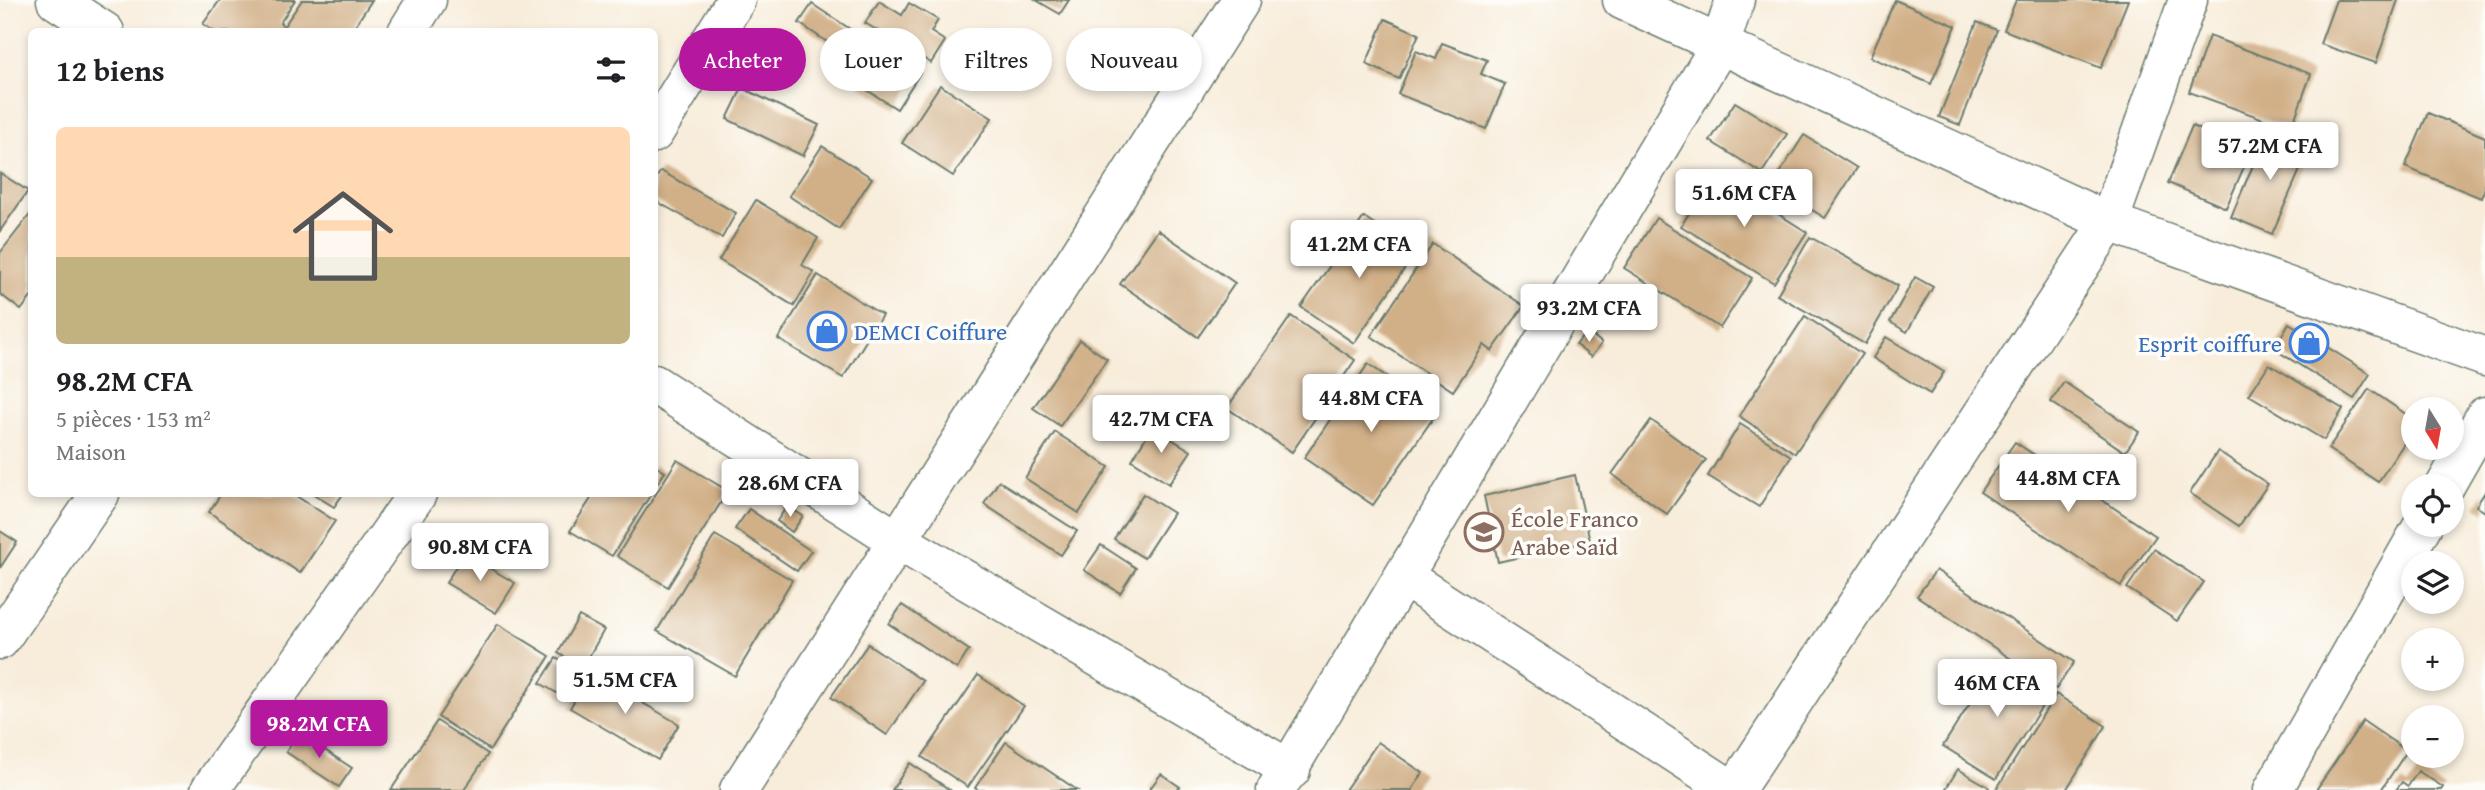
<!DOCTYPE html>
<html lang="fr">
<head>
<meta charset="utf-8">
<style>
	:root { --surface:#fff; --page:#f6f6f6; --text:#202124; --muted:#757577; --accent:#b5179e }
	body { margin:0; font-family:"Gentium Book Plus",serif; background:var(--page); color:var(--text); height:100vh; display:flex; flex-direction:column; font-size:26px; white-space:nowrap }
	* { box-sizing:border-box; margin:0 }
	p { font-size:23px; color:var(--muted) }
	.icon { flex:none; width:38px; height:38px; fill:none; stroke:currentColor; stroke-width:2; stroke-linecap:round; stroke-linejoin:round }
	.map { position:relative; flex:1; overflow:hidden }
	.panel { position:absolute; left:28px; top:28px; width:630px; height:469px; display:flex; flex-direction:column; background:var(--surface); border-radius:10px; box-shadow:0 4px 10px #0003 }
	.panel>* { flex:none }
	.top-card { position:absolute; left:679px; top:28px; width:665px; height:63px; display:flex; gap:14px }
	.needle { width:46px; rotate:169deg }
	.buttons { position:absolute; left:2401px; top:397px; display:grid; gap:14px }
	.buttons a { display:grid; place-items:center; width:63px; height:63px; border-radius:50%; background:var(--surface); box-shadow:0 4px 10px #0003; font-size:35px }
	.price { position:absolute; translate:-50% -60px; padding:0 16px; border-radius:7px; background:#fff; color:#222; font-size:23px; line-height:46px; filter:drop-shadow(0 2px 4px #0008) }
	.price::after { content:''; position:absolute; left:50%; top:42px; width:21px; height:16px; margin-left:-10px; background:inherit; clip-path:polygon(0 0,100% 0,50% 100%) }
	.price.on { background:var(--accent); color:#fff }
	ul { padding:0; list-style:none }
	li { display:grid; align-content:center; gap:14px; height:371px; padding:0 28px }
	li span { display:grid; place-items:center; height:217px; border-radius:10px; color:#555 }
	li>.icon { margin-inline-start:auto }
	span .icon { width:126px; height:126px; fill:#fffc; stroke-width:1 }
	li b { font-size:30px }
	h2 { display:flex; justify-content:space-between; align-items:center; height:84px; padding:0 28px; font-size:30px }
	.tag { padding:0 24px; border-radius:32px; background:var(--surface); box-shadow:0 4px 10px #0003; font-size:24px; line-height:63px }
	.tag.on { background:var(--accent); color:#fff }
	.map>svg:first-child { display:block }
</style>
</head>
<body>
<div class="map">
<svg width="2485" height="790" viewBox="0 0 2485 790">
	<rect width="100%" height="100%" fill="#fdfcf7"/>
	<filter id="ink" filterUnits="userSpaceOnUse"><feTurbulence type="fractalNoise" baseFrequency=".0143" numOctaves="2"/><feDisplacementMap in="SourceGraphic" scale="14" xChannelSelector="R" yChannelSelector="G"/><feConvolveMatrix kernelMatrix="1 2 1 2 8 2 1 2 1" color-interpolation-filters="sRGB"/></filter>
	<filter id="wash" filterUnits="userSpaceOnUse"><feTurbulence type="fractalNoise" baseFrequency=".00686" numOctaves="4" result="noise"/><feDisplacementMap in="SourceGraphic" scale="28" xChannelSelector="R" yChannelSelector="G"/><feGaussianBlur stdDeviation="1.57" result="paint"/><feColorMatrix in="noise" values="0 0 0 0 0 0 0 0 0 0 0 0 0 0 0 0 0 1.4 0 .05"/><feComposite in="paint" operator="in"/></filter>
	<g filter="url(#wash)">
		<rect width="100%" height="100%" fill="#f8eddb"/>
		<g id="blocks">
			<g fill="#d1b088">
				<path d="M220,0H295L280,23L284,26L302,0H372L351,32H215L203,24Z"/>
				<path d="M1036,0H1069L1060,14Z"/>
				<path d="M1895,0L1956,26L1931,84L1870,57Z"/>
				<path d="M2016,0H2128L2101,68L2004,30Z"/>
				<path d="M2336,0H2398L2376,63L2320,44Z"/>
				<path d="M879,1L902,15L909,3L938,20L931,32L945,41L931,63L865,23Z"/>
				<path d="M812,4L867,40L854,60L799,23Z"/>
				<path d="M1385,19L1419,34L1399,79L1366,64Z"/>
				<path d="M1977,22L1997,30L1960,125L1939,117Z"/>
				<path d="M2209,36L2311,74L2291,129L2189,92Z"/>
				<path d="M872,41L920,73L897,109L848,78Z"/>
				<path d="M1442,43L1487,60L1481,74L1505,84L1486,129L1398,94L1416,51L1436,59Z"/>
				<path d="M940,85L992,118L953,176L902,143Z"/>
				<path d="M742,88L819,125L803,156L727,119Z"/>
				<path d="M1735,102L1787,134L1762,173L1710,141Z"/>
				<path d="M2428,113L2485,137V188L2481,198L2405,167Z"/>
				<path d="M2192,126L2251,151L2226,208L2168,183Z"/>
				<path d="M2268,130L2310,147L2272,234L2231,217Z"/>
				<path d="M1804,135L1857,168L1825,218L1772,185Z"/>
				<path d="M822,146L872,178L839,229L789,196Z"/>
				<path d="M661,171L736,213L722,238L654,200V181Z"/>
				<path d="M0,173L28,191L0,231Z"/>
				<path d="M1714,174L1807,232L1774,283L1681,226Z"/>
				<path d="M756,200L818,238L802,265L814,272L794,306L719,260Z"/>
				<path d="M32,212V296L21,310L0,294V253Z"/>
				<path d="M1364,217L1416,252L1354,343L1301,307Z"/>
				<path d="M1656,218L1752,278L1720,328L1624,268Z"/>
				<path d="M1158,230L1235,283L1198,337L1120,284Z"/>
				<path d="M1810,237L1898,286L1865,344L1777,295Z"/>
				<path d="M1433,244L1524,306L1492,351L1484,345L1453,391L1371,336Z"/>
				<path d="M818,275L882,315L843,378L778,339Z"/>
				<path d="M1915,277L1933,287L1907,332L1890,322Z"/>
				<path d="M1291,316L1355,360L1292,452L1227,408Z"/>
				<path d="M1805,316L1862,354L1795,453L1739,416Z"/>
				<path d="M2289,323L2370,374L2354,399L2274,349Z"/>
				<path d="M1587,331L1602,343L1591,357L1576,345Z"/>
				<path d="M1886,337L1944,372L1930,394L1873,358Z"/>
				<path d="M1080,340L1107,359L1060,426L1033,408Z"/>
				<path d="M1368,364L1438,411L1373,505L1304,458Z"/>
				<path d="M2269,364L2343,409L2324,440L2249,395Z"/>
				<path d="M2064,382L2139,432L2125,452L2051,402Z"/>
				<path d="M2369,389L2413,419V430L2378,482L2328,449Z"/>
				<path d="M1651,420L1706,460L1667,514L1612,474Z"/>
				<path d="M1740,424L1791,456L1759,507L1708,476Z"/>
				<path d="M1152,427L1191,451L1169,484L1132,460Z"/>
				<path d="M1055,432L1109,467L1079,513L1025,478Z"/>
				<path d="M2015,442L2156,536L2121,586L1980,492Z"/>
				<path d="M2218,451L2268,484L2239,526L2190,493Z"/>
				<path d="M677,460L728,491L668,587L617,556Z"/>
				<path d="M654,465L665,472L654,488Z"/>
				<path d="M1575,475L1590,541L1498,562L1484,496Z"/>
				<path d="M999,481L1077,531L1061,555L984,504Z"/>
				<path d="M2485,492V512L2476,506Z"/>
				<path d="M221,494H293L335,521L300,573L209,512Z"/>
				<path d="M313,494H343L334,507Z"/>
				<path d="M594,494H651L612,556L570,531Z"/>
				<path d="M1143,494L1173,513L1144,558L1114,539Z"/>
				<path d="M787,506L803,516L792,532L777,521Z"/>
				<path d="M749,509L811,551L797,571L735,529Z"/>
				<path d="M0,531L17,542L0,568Z"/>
				<path d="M715,535L792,580L735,676L657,631Z"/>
				<path d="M1101,545L1136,568L1120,593L1084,570Z"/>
				<path d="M2154,549L2204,582L2177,621L2127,588Z"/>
				<path d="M464,553L515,583L496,613L446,583Z"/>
				<path d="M1936,570L2074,662L2056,689L1917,596Z"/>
				<path d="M902,605L969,650L957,669L889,624Z"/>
				<path d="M579,616L604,630L583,667L558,653Z"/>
				<path d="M498,624L550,656L490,750L438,717Z"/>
				<path d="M868,644L923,681L887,735L831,697Z"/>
				<path d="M556,658L579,672L563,697L540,683Z"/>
				<path d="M1998,659L2051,692L1996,779L1943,746Z"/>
				<path d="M591,673L679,724L658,760L570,708Z"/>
				<path d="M978,675L1024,706L968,787L922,757Z"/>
				<path d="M2056,694L2106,726L2066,790H1996Z"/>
				<path d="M437,721L488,754L464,790H391Z"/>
				<path d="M2363,721L2407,751L2381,790H2316Z"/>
				<path d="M299,733L352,768L339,787L286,752Z"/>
				<path d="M1006,742L1077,790H978L975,788Z"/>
				<path d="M1378,742L1423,773L1412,790H1345Z"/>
				<path d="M910,763L950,790H892Z"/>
				<path d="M1958,769L1989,787L1987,790H1945Z"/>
				<path d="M2418,771L2443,787L2441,790H2396L2402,782L2408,786Z"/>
				<path d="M1161,774L1180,787L1177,790H1149Z"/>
			</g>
		</g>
	</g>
	<g filter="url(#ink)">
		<use href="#blocks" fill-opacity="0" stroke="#6b7b6e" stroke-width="2"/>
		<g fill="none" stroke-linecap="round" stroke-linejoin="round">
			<defs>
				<g id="minor">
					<path d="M56,0L105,32"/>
					<path d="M1622,0L2109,222L2485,357"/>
					<path d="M407,32L427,0"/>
					<path d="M654,133L736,0"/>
					<path d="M654,384L897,540L1291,770"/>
					<path d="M2445,486L2485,416"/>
					<path d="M1404,577L1732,790"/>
					<path d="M0,640L100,494"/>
					<path d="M210,790L417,494"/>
					<path d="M739,790L1241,0"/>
					<path d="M1276,790L1720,45L1735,0"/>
					<path d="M1735,790L2109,222L2188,0"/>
					<path d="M2273,790L2423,525"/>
				</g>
			</defs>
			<use href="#minor" stroke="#6b7b6e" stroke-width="41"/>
			<use href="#minor" stroke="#fff" stroke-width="38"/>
		</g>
	</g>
	<defs>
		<symbol id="shop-ring" viewBox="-11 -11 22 22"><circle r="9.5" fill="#fdfcf7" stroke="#3f7fe0" stroke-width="1.5"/><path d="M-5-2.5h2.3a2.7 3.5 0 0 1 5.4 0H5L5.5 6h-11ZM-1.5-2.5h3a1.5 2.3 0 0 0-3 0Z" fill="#3f7fe0"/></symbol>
		<symbol id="school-ring" viewBox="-11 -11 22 22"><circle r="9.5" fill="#fdfcf7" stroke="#8d6e63" stroke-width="1.5"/><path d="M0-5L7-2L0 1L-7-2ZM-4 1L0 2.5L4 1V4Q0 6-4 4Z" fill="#8d6e63"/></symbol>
	</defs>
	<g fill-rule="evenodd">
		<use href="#shop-ring" x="805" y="309" width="44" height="44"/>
		<use href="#shop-ring" x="2287" y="321" width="44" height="44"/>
		<use href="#school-ring" x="1462" y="510" width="44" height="44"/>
	</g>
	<g text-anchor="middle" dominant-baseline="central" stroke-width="7" stroke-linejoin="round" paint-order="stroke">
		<g font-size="24" fill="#366cbe" stroke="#fdfcf7" text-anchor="start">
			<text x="854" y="331">DEMCI Coiffure</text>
			<text x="2282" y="343" text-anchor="end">Esprit coiffure</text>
		</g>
		<g font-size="24" fill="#785e54" stroke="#fdfcf7" text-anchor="start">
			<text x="1511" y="518">École Franco<tspan x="1511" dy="28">Arabe Saïd</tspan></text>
		</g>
	</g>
</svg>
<div class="buttons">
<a><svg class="needle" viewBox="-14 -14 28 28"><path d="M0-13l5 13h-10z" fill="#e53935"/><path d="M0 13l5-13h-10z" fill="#757577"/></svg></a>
<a><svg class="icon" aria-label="locate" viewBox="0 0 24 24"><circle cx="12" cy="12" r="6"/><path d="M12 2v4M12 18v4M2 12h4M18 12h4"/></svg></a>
<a><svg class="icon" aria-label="layers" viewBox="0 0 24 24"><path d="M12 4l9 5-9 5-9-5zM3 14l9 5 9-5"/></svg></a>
<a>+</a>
<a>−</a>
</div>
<b class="price" style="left:2270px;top:182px">57.2M CFA</b>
<b class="price" style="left:1744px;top:229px">51.6M CFA</b>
<b class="price" style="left:1359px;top:280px">41.2M CFA</b>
<b class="price" style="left:1589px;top:344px">93.2M CFA</b>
<b class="price" style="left:1371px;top:434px">44.8M CFA</b>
<b class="price" style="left:1161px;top:455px">42.7M CFA</b>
<b class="price" style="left:2068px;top:514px">44.8M CFA</b>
<b class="price" style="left:790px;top:519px">28.6M CFA</b>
<b class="price" style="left:480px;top:583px">90.8M CFA</b>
<b class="price" style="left:625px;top:716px">51.5M CFA</b>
<b class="price" style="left:1997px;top:719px">46M CFA</b>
<b class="price on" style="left:319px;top:760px">98.2M CFA</b>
<div class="top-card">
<a class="tag on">Acheter</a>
<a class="tag">Louer</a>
<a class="tag">Filtres</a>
<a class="tag">Nouveau</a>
</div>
<section class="panel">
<h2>12 biens<svg class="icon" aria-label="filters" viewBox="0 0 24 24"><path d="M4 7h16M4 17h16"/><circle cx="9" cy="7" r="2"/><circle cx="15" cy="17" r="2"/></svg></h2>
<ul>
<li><span style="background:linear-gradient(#ffd9b3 60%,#c2b280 0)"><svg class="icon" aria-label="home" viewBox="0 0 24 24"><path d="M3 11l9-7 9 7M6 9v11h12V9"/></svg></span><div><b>98.2M CFA</b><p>5 pièces · 153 m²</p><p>Maison</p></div></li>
</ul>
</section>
</div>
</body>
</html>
